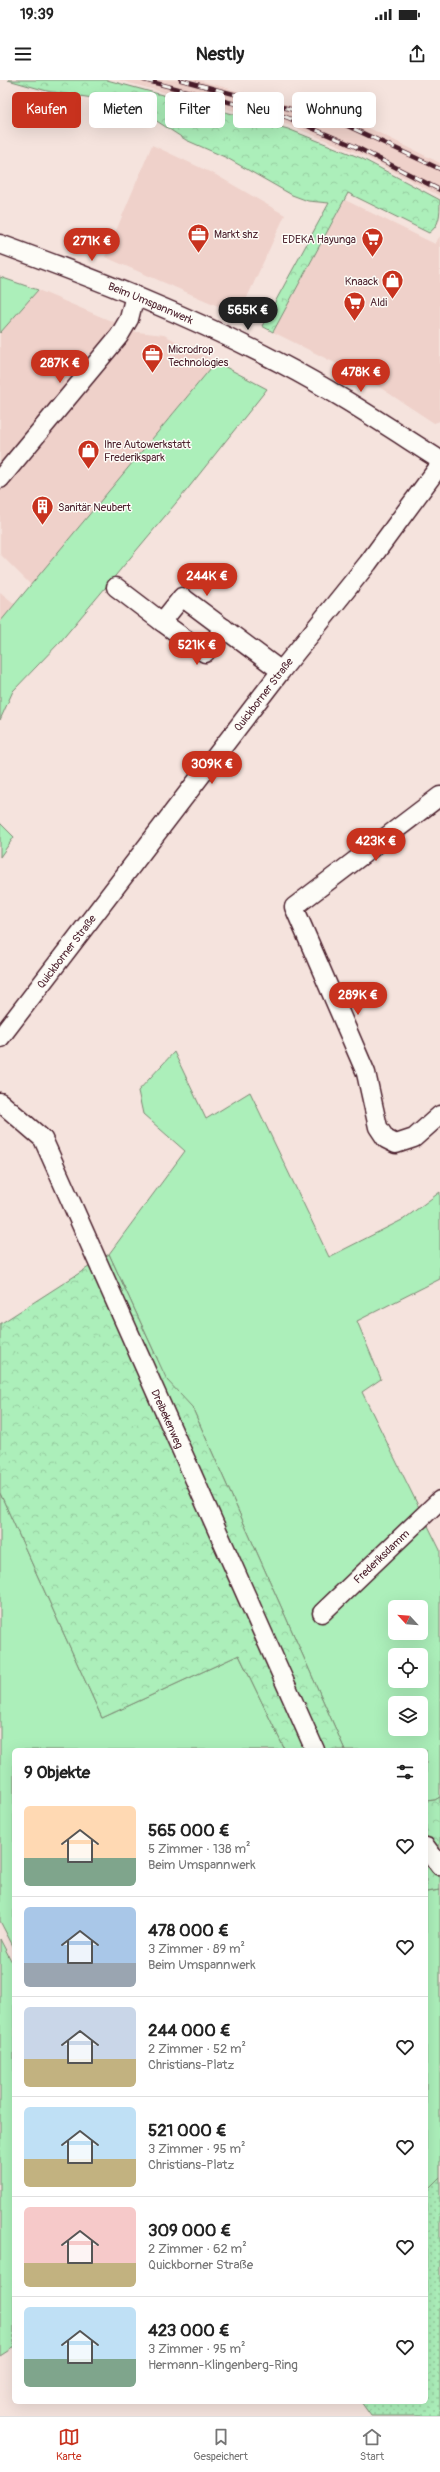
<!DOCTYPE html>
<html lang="de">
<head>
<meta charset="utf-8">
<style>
	:root { --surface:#fff; --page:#f6f6f6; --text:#222; --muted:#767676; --line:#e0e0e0; --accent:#c8321e }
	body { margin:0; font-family:Pangolin,sans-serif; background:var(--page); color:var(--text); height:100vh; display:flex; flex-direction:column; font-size:15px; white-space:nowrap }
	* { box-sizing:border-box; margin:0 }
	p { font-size:13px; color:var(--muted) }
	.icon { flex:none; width:22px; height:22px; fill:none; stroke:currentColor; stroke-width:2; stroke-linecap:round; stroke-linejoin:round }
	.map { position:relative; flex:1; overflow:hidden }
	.side { position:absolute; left:12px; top:1668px; width:416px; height:656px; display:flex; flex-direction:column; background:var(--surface); border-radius:6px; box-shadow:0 4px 16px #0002 }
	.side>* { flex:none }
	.top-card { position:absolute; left:12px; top:12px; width:416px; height:36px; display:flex; gap:8px }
	.needle { width:26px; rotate:296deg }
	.tools { position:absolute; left:388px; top:1520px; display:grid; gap:8px }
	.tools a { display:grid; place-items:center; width:40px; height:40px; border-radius:6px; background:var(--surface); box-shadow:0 4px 16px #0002; font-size:20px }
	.price { position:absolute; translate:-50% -34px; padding:0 9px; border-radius:14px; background:var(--accent); color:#fff; font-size:13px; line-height:26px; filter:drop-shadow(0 1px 2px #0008) }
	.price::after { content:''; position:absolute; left:50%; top:24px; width:12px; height:9px; margin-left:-6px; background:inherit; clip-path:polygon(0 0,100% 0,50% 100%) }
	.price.current { background:#222; color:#fff }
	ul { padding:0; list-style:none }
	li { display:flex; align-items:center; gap:12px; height:100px; padding:0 12px }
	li+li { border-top:1px solid var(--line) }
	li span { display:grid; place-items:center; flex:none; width:112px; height:80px; border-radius:6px; color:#555 }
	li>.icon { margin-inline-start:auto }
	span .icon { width:48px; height:48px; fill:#fffc; stroke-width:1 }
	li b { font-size:17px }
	h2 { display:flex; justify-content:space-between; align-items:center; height:48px; padding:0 12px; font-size:17px }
	.pill { padding:0 14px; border-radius:6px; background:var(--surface); box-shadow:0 4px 16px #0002; font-size:14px; line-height:36px }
	.pill.current { background:var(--accent); color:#fff }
	.status { display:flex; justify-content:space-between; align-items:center; height:28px; padding:0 20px; background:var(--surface); direction:ltr }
	.status svg { height:11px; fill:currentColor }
	header { display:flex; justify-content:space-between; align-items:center; height:52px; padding:0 12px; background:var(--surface); font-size:18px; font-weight:800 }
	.dock { display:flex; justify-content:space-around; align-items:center; height:56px; border-top:1px solid var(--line); background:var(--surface); font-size:11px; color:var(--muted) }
	.dock a { display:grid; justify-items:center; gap:2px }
	.dock .current { color:var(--accent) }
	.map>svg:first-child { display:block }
</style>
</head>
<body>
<div class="status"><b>19:39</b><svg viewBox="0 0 49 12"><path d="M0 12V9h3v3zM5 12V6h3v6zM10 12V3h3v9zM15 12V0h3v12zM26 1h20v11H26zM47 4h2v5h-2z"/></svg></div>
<header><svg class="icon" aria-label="menu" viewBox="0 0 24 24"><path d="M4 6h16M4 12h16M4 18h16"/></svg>Nestly<svg class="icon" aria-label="share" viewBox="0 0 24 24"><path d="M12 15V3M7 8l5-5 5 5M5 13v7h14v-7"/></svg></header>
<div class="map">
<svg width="440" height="2336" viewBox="0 0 440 2336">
	<defs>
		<pattern id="forest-crowns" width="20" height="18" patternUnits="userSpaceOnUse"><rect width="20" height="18" fill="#acefba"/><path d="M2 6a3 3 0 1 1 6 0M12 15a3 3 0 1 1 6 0" fill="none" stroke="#96cca0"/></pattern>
		<pattern id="garden-dots" width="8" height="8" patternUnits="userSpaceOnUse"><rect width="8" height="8" fill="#acefba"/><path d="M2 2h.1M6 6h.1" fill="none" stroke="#96cca0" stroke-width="1.8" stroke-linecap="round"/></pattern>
	</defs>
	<rect width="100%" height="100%" fill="#f5e3dd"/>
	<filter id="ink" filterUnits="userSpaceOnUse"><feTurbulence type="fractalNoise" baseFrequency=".025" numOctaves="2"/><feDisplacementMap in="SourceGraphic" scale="8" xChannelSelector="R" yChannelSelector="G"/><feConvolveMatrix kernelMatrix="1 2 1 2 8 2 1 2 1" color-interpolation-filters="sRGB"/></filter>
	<g filter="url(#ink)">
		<g fill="#efd1ca">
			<path d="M118,0H198L367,47L440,83V116L362,75L289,45Z"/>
			<path d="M152,65L216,95L285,135L239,235L105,177Z"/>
			<path d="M345,120L435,164L440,156V341L434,343L367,299L273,252Z"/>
			<path d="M38,210L137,252L164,255L216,282L31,505L0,474V253Z"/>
			<path d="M0,512L15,524L0,542Z"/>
		</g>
		<g fill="#acefba" stroke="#7b8772" fill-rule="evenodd">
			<path d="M0,197L38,210L0,253Z"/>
			<path d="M216,282L267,309L186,411L60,562L13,611L0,640V542Z"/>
			<path d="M0,743L14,757L0,777Z"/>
			<path d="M174,972L206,1039L250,1012L329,1177L404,1139L440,1112V1199L357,1241L381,1299L362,1312L440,1470V1717L435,1720L426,1721V1670H345L192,1327L155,1305L157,1278L109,1174L185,1071L143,1034L138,1011ZM395,1527H421V1553H395ZM395,1575H421V1601H395ZM395,1623H421V1649H395Z"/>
			<path d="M0,1413L102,1638L239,1575L285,1670H14V1868L0,1841Z"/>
			<path d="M440,1810V2097L426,2111V1812Z"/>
			<path d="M0,1859L14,1886V2267L0,2276Z"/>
		</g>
		<g fill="url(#forest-crowns)" stroke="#7b8772">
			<path d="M8,0H107L288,49L361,78L440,120C440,135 440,145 429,153L348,113L273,252L262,246L329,123L308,121L292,115L227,78L186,60L152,38L106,20L47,11Z"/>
			<path d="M109,1174L167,1300L192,1327L345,1670H285L239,1575L102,1638L0,1413V1244Z"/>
			<path d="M440,1717V1810L426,1812V1721L435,1720Z"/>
		</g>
		<path fill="url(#garden-dots)" stroke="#7b8772" d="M440,2097V2336H371L361,2322H426V2111Z"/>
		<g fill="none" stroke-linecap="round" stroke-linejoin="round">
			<defs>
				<g id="minor">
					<path id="s1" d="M0,164C96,199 191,236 282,284C336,312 388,347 440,380"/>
					<path d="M0,399L119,256L129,239L135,215"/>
					<path d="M116,507L162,542L182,517L281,591"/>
					<path d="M162,542L205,573L224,548"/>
					<path d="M440,716L294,827L366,993L378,1047L386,1059L396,1064L414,1058L440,1035"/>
					<path id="s2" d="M0,958L281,591L368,483L440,385"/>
					<path id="s3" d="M0,1022L43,1059L315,1670"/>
					<path id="s4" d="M322,1533L440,1420"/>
					<path d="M426,1767L440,1786"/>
				</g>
			</defs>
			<use href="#minor" stroke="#4a1f2b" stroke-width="21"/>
			<use href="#minor" stroke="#fdfcf7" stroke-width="18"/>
			<defs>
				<g id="rail">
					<path d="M144,0L286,37L354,66L440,110"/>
					<path d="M181,0L339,42L440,89"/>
				</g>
			</defs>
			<use href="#rail" stroke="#4a1f2b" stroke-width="4.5"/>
			<use href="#rail" stroke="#fdfcf7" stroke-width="3" stroke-dasharray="9" stroke-linecap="butt"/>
		</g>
	</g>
	<defs>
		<symbol id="office-pin" viewBox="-11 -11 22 30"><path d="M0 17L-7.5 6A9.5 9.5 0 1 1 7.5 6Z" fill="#c8321e" stroke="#fdfcf7"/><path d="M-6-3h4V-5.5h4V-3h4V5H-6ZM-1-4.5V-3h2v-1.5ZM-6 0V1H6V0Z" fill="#fff"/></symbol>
		<symbol id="supermarket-pin" viewBox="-11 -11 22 30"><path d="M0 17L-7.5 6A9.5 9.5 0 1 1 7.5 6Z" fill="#c8321e" stroke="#fdfcf7"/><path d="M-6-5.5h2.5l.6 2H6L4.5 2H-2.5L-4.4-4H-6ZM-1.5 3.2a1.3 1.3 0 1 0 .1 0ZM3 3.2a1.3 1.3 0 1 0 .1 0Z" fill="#fff"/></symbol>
		<symbol id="shop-pin" viewBox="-11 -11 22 30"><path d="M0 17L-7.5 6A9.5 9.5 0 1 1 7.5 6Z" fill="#c8321e" stroke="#fdfcf7"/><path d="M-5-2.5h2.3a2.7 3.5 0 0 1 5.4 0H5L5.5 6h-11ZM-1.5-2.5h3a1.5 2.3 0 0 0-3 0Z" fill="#fff"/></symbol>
		<symbol id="building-pin" viewBox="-11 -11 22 30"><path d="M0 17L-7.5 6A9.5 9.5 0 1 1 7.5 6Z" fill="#c8321e" stroke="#fdfcf7"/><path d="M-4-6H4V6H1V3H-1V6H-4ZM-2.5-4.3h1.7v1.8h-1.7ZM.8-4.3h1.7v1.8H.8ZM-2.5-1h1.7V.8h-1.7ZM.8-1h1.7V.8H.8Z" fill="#fff"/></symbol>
	</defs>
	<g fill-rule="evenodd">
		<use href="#office-pin" x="186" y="142" width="25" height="34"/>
		<use href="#supermarket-pin" x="360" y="146" width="25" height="34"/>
		<use href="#shop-pin" x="380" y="188" width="25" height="34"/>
		<use href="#supermarket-pin" x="342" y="210" width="25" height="34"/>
		<use href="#office-pin" x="140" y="262" width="25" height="34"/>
		<use href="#shop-pin" x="76" y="358" width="25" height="34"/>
		<use href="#building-pin" x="30" y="414" width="25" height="34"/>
	</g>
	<g text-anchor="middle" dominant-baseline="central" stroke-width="3" stroke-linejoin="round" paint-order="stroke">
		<g font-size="11" fill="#4a1f2b" stroke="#fdfcf7" text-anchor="start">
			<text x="214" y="154">Markt shz</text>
			<text x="356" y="159" text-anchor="end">EDEKA Hayunga</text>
			<text x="378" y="201" text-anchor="end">Knaack</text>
			<text x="370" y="222">Aldi</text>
			<text x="168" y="269">Microdrop<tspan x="168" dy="13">Technologies</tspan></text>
			<text x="104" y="364">Ihre Autowerkstatt<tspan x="104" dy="13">Frederikspark</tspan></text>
			<text x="58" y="427">Sanitär Neubert</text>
		</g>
		<g font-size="11" fill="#4a1f2b" stroke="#fdfcf7">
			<text stroke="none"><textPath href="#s1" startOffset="162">Beim Umspannwerk</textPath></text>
			<text stroke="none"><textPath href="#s2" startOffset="433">Quickborner Straße</textPath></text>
			<text stroke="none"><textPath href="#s2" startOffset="109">Quickborner Straße</textPath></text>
			<text stroke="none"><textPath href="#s3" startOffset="363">Dreibekenweg</textPath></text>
			<text stroke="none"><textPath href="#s4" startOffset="82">Frederiksdamm</textPath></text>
		</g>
	</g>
</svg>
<div class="tools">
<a><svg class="needle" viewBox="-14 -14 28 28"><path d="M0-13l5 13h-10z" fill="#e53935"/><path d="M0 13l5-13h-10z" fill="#767676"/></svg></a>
<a><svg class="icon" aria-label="locate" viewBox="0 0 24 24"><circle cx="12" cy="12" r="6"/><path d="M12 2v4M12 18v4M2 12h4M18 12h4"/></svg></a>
<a><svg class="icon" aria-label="layers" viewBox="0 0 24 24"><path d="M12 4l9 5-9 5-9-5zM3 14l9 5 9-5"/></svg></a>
</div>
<b class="price" style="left:92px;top:182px">271K €</b>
<b class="price current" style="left:248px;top:251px">565K €</b>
<b class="price" style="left:60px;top:304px">287K €</b>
<b class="price" style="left:361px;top:313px">478K €</b>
<b class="price" style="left:207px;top:517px">244K €</b>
<b class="price" style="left:197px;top:586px">521K €</b>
<b class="price" style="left:212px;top:705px">309K €</b>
<b class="price" style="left:376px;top:782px">423K €</b>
<b class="price" style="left:358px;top:936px">289K €</b>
<div class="top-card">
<a class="pill current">Kaufen</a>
<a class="pill">Mieten</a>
<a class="pill">Filter</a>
<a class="pill">Neu</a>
<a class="pill">Wohnung</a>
</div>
<section class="side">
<h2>9 Objekte<svg class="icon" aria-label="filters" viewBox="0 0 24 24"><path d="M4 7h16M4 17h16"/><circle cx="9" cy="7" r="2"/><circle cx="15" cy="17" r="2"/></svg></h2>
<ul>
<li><span style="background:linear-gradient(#ffd9b3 65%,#7fa58c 0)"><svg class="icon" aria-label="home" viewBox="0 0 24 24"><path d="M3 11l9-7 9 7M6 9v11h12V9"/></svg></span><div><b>565 000 €</b><p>5 Zimmer · 138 m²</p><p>Beim Umspannwerk</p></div><svg class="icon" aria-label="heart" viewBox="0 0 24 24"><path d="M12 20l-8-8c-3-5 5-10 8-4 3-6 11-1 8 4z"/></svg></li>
<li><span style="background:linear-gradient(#a9c7e8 70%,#9aa5b1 0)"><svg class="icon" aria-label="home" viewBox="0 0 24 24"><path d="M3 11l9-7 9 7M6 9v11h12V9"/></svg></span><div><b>478 000 €</b><p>3 Zimmer · 89 m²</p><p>Beim Umspannwerk</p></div><svg class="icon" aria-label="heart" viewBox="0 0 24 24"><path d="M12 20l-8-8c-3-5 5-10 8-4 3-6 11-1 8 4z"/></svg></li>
<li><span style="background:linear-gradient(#c9d6e8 65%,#c2b280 0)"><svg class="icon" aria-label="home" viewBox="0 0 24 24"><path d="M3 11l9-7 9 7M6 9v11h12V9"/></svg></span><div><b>244 000 €</b><p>2 Zimmer · 52 m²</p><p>Christians-Platz</p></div><svg class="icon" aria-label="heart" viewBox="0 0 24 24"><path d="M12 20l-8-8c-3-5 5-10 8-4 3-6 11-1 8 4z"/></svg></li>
<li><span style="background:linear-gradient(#bfe0f5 65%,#c2b280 0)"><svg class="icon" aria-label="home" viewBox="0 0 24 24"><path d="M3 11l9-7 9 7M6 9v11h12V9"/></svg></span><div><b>521 000 €</b><p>3 Zimmer · 95 m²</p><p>Christians-Platz</p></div><svg class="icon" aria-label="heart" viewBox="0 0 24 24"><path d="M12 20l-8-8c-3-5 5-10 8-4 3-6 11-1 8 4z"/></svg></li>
<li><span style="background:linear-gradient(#f6c9c9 70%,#c2b280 0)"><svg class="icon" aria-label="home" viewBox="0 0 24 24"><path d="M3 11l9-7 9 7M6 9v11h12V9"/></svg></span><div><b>309 000 €</b><p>2 Zimmer · 62 m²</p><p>Quickborner Straße</p></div><svg class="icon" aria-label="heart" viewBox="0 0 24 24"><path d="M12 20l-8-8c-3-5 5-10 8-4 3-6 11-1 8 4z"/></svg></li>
<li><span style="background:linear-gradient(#bfe0f5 65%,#7fa58c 0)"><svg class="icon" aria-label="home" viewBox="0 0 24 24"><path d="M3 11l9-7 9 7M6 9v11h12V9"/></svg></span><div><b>423 000 €</b><p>3 Zimmer · 95 m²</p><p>Hermann-Klingenberg-Ring</p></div><svg class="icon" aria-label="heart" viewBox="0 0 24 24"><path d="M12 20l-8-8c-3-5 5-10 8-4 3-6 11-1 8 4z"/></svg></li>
</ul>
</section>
</div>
<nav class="dock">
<a class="current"><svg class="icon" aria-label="map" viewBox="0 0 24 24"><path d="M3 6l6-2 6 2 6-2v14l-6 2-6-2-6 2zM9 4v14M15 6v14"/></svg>Karte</a>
<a><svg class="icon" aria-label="saved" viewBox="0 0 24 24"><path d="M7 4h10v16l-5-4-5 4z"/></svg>Gespeichert</a>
<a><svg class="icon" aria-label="home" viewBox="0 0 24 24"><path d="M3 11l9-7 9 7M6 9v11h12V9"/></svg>Start</a>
</nav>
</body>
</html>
